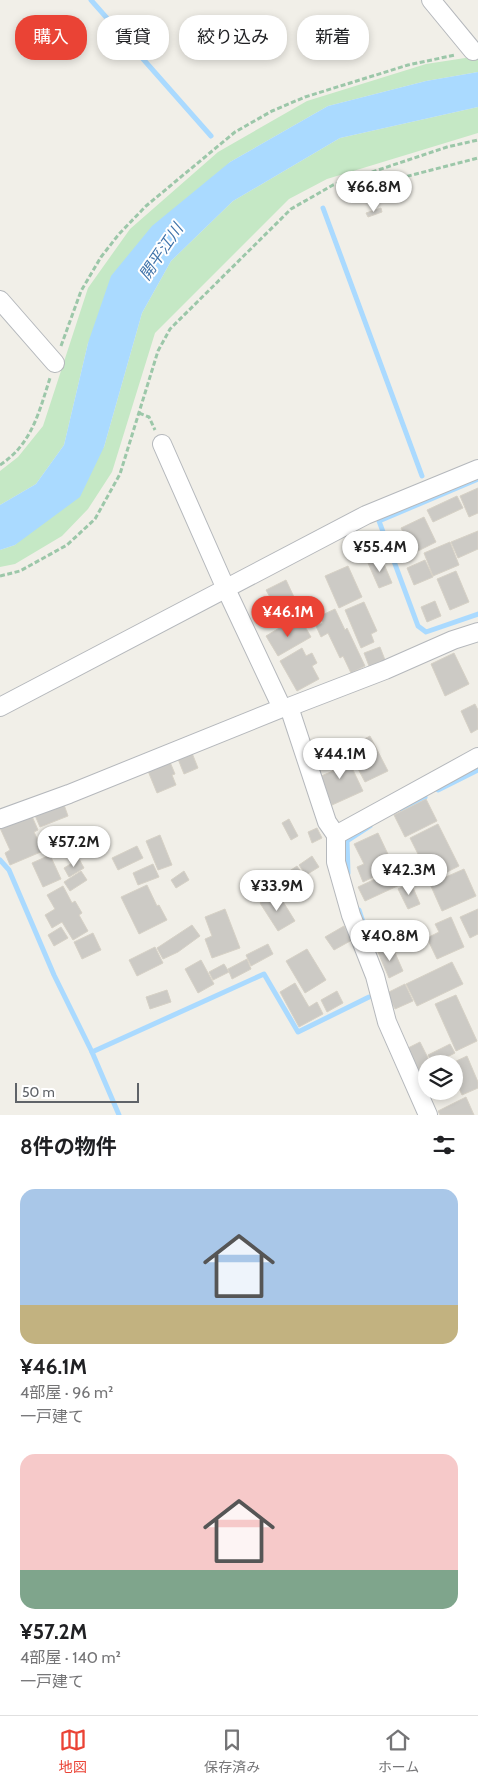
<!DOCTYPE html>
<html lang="ja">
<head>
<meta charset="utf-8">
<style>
	:root { --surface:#fff; --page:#f6f6f6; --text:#202124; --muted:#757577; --line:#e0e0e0; --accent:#ea4335 }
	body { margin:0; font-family:Cabin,"Noto Sans JP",sans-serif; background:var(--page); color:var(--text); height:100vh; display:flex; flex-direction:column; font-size:19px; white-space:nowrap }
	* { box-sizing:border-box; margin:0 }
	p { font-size:16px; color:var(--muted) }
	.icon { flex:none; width:28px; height:28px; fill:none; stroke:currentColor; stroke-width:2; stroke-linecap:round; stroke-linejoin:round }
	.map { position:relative; height:1115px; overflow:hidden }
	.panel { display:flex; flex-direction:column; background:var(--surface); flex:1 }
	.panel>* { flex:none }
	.guide { position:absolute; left:15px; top:15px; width:449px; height:45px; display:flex; gap:10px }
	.tools { position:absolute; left:418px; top:1055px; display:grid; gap:10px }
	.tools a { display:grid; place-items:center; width:45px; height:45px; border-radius:50%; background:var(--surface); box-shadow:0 2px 8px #0003; font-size:25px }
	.scale { position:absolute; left:15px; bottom:12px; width:124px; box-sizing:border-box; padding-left:5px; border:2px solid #5f6368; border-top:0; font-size:14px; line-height:18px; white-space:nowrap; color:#5f6368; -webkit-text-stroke:4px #fff; paint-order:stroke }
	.price { position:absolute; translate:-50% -42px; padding:0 11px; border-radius:18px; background:#fff; color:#222; font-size:16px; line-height:32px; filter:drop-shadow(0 1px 2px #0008) }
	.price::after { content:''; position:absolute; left:50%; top:30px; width:15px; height:11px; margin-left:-8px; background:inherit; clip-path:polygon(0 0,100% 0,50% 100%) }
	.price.on { background:var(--accent); color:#fff }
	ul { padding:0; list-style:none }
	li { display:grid; align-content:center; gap:10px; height:265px; padding:0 20px }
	li span { display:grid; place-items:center; height:155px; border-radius:15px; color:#555 }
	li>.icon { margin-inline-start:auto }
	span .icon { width:90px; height:90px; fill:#fffc; stroke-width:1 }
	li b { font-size:21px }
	h2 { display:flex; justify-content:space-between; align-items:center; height:60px; padding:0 20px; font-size:21px }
	.tag { padding:0 18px; border-radius:20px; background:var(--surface); box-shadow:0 2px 8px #0003; font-size:18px; line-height:45px }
	.tag.on { background:var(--accent); color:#fff }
	.dock { display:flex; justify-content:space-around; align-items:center; height:70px; border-top:1px solid var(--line); background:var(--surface); font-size:14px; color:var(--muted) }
	.dock a { display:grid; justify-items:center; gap:2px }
	.dock .on { color:var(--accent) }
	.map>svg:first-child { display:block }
</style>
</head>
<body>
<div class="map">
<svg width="478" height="1115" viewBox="0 0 478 1115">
	<rect width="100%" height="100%" fill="#f1efe8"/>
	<g fill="#c5e8c5">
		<path d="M478,56V72L426,81L328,106L230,162L88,343L64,445L36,484L0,505V471L18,457L43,426L88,288L130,229L218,152L307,101L426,64Z"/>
		<path d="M478,107V133L327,179L289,199L155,333L112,472L88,509L62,536L15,564L0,567V550L15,545L104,447L142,313L171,261L233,201L340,138Z"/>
	</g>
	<path fill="#aadaff" d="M478,72V107L340,138L233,201L171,261L142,313L104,447L80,497L15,545L0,550V505L36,484L64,445L88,343L111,276L152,226L230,162L328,106L426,81Z"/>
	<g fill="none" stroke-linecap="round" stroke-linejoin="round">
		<g stroke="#aadaff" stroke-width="5">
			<path d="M91,0L211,136"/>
			<path d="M323,208L422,476"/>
			<path d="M478,479L379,521L418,626L426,632L478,614"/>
			<path d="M438,790L478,770"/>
			<path d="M401,809L425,797"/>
			<path d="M0,860L9,870L54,975L92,1052L119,1115"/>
			<path d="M348,873L347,841L370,826"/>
			<path d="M359,910L365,928"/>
			<path d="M92,1052L264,974L298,1032L369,997"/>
		</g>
	</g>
	<g fill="#cccac5" stroke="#d6d1c6">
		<path d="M381,208L382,212L368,217L366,213Z"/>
		<path d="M478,488V513L469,517L460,496Z"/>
		<path d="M457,496L463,508L433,522L427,510Z"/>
		<path d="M424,517L436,542L400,560L394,549L408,542L401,528Z"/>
		<path d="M478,531V549L458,558L451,542Z"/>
		<path d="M450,542L459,565L433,576L424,553Z"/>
		<path d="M381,557L392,583L379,588L368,563Z"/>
		<path d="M425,560L433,577L414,585L407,568Z"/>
		<path d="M348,566L362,597L339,608L325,576Z"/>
		<path d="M456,571L469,602L450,610L437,579Z"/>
		<path d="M286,580L301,612L272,627L261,604L271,599L266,590Z"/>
		<path d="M435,601L441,616L427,622L421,607Z"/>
		<path d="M364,602L377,631L371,634L374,642L361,648L345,610Z"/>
		<path d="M335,609L345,630L347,628L365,666L351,673L343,656L340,658L328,633L321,637L316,626L323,623L320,616Z"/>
		<path d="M303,623L311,637L278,656L266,636L286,624L290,630Z"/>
		<path d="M380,647L385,660L369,666L364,653Z"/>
		<path d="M302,648L306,656L312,653L317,663L312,666L319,679L297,691L280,661Z"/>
		<path d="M454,653L469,684L445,696L431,664Z"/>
		<path d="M475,704L478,710V729L471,733L461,711Z"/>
		<path d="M370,736L388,771L365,782L347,748Z"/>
		<path d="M344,751L363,791L332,805L319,777L333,771L327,759Z"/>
		<path d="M192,753L198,768L184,774L178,759Z"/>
		<path d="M170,762L175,774L172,775L176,785L157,793L148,771Z"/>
		<path d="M426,799L437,821L405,837L394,815Z"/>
		<path d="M63,802L68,816L40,827L34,813Z"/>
		<path d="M31,814L38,830L34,832L43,851L10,865L5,853L10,850L0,828Z"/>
		<path d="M289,819L298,836L291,840L282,823Z"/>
		<path d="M438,824L459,866L431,880L410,838Z"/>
		<path d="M317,828L322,838L312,843L308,832Z"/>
		<path d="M378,833L394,867L363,882L357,867L364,864L354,844Z"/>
		<path d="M160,835L172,865L158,870L146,841Z"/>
		<path d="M137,846L143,858L118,870L112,858Z"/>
		<path d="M50,855L61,879L43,887L32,863Z"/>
		<path d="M312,856L319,867L306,875L299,865Z"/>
		<path d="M79,859L84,868L69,877L64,868Z"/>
		<path d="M153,864L159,877L138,885L133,873Z"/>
		<path d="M297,866L304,876L286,889L279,878Z"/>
		<path d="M399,868L406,882L365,901L358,887Z"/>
		<path d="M464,869L476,896L442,911L430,884Z"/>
		<path d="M81,871L87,880L70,891L64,882Z"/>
		<path d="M184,871L189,880L176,888L171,880Z"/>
		<path d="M411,883L420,904L408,909L398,889Z"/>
		<path d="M147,885L157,906L159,905L167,920L139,934L121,897Z"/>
		<path d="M63,886L72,903L75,901L82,913L79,915L88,931L73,940L62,922L52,928L45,915L55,909L47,895Z"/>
		<path d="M277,892L295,921L278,931L260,903Z"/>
		<path d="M225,909L240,948L212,958L205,939L212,936L205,917Z"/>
		<path d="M478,909V934L470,938L460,917Z"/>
		<path d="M451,917L464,947L437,959L427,938L439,932L435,924Z"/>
		<path d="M192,925L200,936L178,952L163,959L157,948Z"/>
		<path d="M344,926L352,940L334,950L325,937Z"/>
		<path d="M61,927L68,938L54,946L48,935Z"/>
		<path d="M93,933L101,950L82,959L74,942Z"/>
		<path d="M268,944L273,954L251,966L246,955Z"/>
		<path d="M392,946L403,971L389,978L378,952Z"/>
		<path d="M155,947L163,963L137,976L129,960Z"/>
		<path d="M307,949L326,980L305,993L286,961Z"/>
		<path d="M247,959L251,969L232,979L228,969Z"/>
		<path d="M201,960L214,984L198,993L185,969Z"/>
		<path d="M452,962L463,984L417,1006L406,984Z"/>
		<path d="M224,964L229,972L213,980L209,972Z"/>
		<path d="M295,983L309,1007L317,1002L323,1014L299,1027L280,992Z"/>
		<path d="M405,984L413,1001L395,1009L387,993Z"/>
		<path d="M167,990L171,1002L150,1009L146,997Z"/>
		<path d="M337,991L343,1003L327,1012L321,1000Z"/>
		<path d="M456,995L477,1041L456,1051L435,1004Z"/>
		<path d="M420,1042L431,1064H426V1068L418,1072L406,1049Z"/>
		<path d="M450,1044L455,1053L433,1064L428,1055Z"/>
		<path d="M467,1056L478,1082V1088L462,1095L454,1077V1064H450Z"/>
		<path d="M426,1070V1091H439L429,1096L418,1074Z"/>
		<path d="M466,1097L474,1115H440L438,1111Z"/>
	</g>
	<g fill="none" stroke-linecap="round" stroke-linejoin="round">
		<defs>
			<g id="minor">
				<path d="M431,0L473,51"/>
				<path d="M0,300L55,363"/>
				<path d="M162,444L226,589L282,708"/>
				<path d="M0,707L366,515L478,469"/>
				<path d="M289,707L327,822L336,835V862L351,915L375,976L387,1022L428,1115"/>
				<path d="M0,819L69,794L282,708L289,707L385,670L453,640L478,632"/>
				<path d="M336,835L478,757"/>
			</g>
		</defs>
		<use href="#minor" stroke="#b5b8bc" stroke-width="20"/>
		<g stroke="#9cc7a9" stroke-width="3" stroke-dasharray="5 2.5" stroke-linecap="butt">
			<path d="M385,182L478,158"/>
			<path d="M61,346L81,291L101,257L119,234L146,206L235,132L272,111L305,97L408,65L455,55"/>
			<path d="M139,413L149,417L155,430"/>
			<path d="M0,465C32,444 39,412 50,378"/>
			<path d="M0,576L20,571L67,545L95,519L120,474L158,351L170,329L291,209L333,185L447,147L478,140"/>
		</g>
		<use href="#minor" stroke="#fff" stroke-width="18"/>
	</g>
	<g text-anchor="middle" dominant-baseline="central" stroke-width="4" stroke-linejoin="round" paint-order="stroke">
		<g font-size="16" font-style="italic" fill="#4174aa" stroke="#fff">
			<text transform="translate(161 252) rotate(-56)">開平江川</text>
		</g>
	</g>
</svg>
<div class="tools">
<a><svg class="icon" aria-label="layers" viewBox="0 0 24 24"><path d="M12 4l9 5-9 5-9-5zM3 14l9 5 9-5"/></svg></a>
</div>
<div class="scale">50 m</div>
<b class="price" style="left:374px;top:213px">¥66.8M</b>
<b class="price" style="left:380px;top:573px">¥55.4M</b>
<b class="price on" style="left:288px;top:638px">¥46.1M</b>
<b class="price" style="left:340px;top:780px">¥44.1M</b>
<b class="price" style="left:74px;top:868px">¥57.2M</b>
<b class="price" style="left:409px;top:896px">¥42.3M</b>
<b class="price" style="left:277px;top:912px">¥33.9M</b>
<b class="price" style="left:390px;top:962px">¥40.8M</b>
<div class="guide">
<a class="tag on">購入</a>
<a class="tag">賃貸</a>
<a class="tag">絞り込み</a>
<a class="tag">新着</a>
</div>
</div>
<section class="panel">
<h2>8件の物件<svg class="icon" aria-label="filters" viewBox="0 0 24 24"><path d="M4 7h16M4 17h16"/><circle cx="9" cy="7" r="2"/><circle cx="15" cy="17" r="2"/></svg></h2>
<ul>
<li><span style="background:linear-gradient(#a9c7e8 75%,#c2b280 0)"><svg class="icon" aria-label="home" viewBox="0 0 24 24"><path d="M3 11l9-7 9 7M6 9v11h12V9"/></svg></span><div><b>¥46.1M</b><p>4部屋 · 96 m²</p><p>一戸建て</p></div></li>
<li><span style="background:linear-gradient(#f6c9c9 75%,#7fa58c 0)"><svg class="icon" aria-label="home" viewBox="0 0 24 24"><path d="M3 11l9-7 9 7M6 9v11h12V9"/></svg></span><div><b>¥57.2M</b><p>4部屋 · 140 m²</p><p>一戸建て</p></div></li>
</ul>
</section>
<nav class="dock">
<a class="on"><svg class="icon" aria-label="map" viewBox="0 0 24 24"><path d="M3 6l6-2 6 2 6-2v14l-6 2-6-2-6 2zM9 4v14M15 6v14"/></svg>地図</a>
<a><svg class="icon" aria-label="saved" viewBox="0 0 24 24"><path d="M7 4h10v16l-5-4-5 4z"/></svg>保存済み</a>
<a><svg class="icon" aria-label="home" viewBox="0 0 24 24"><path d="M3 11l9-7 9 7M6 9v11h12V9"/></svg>ホーム</a>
</nav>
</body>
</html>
